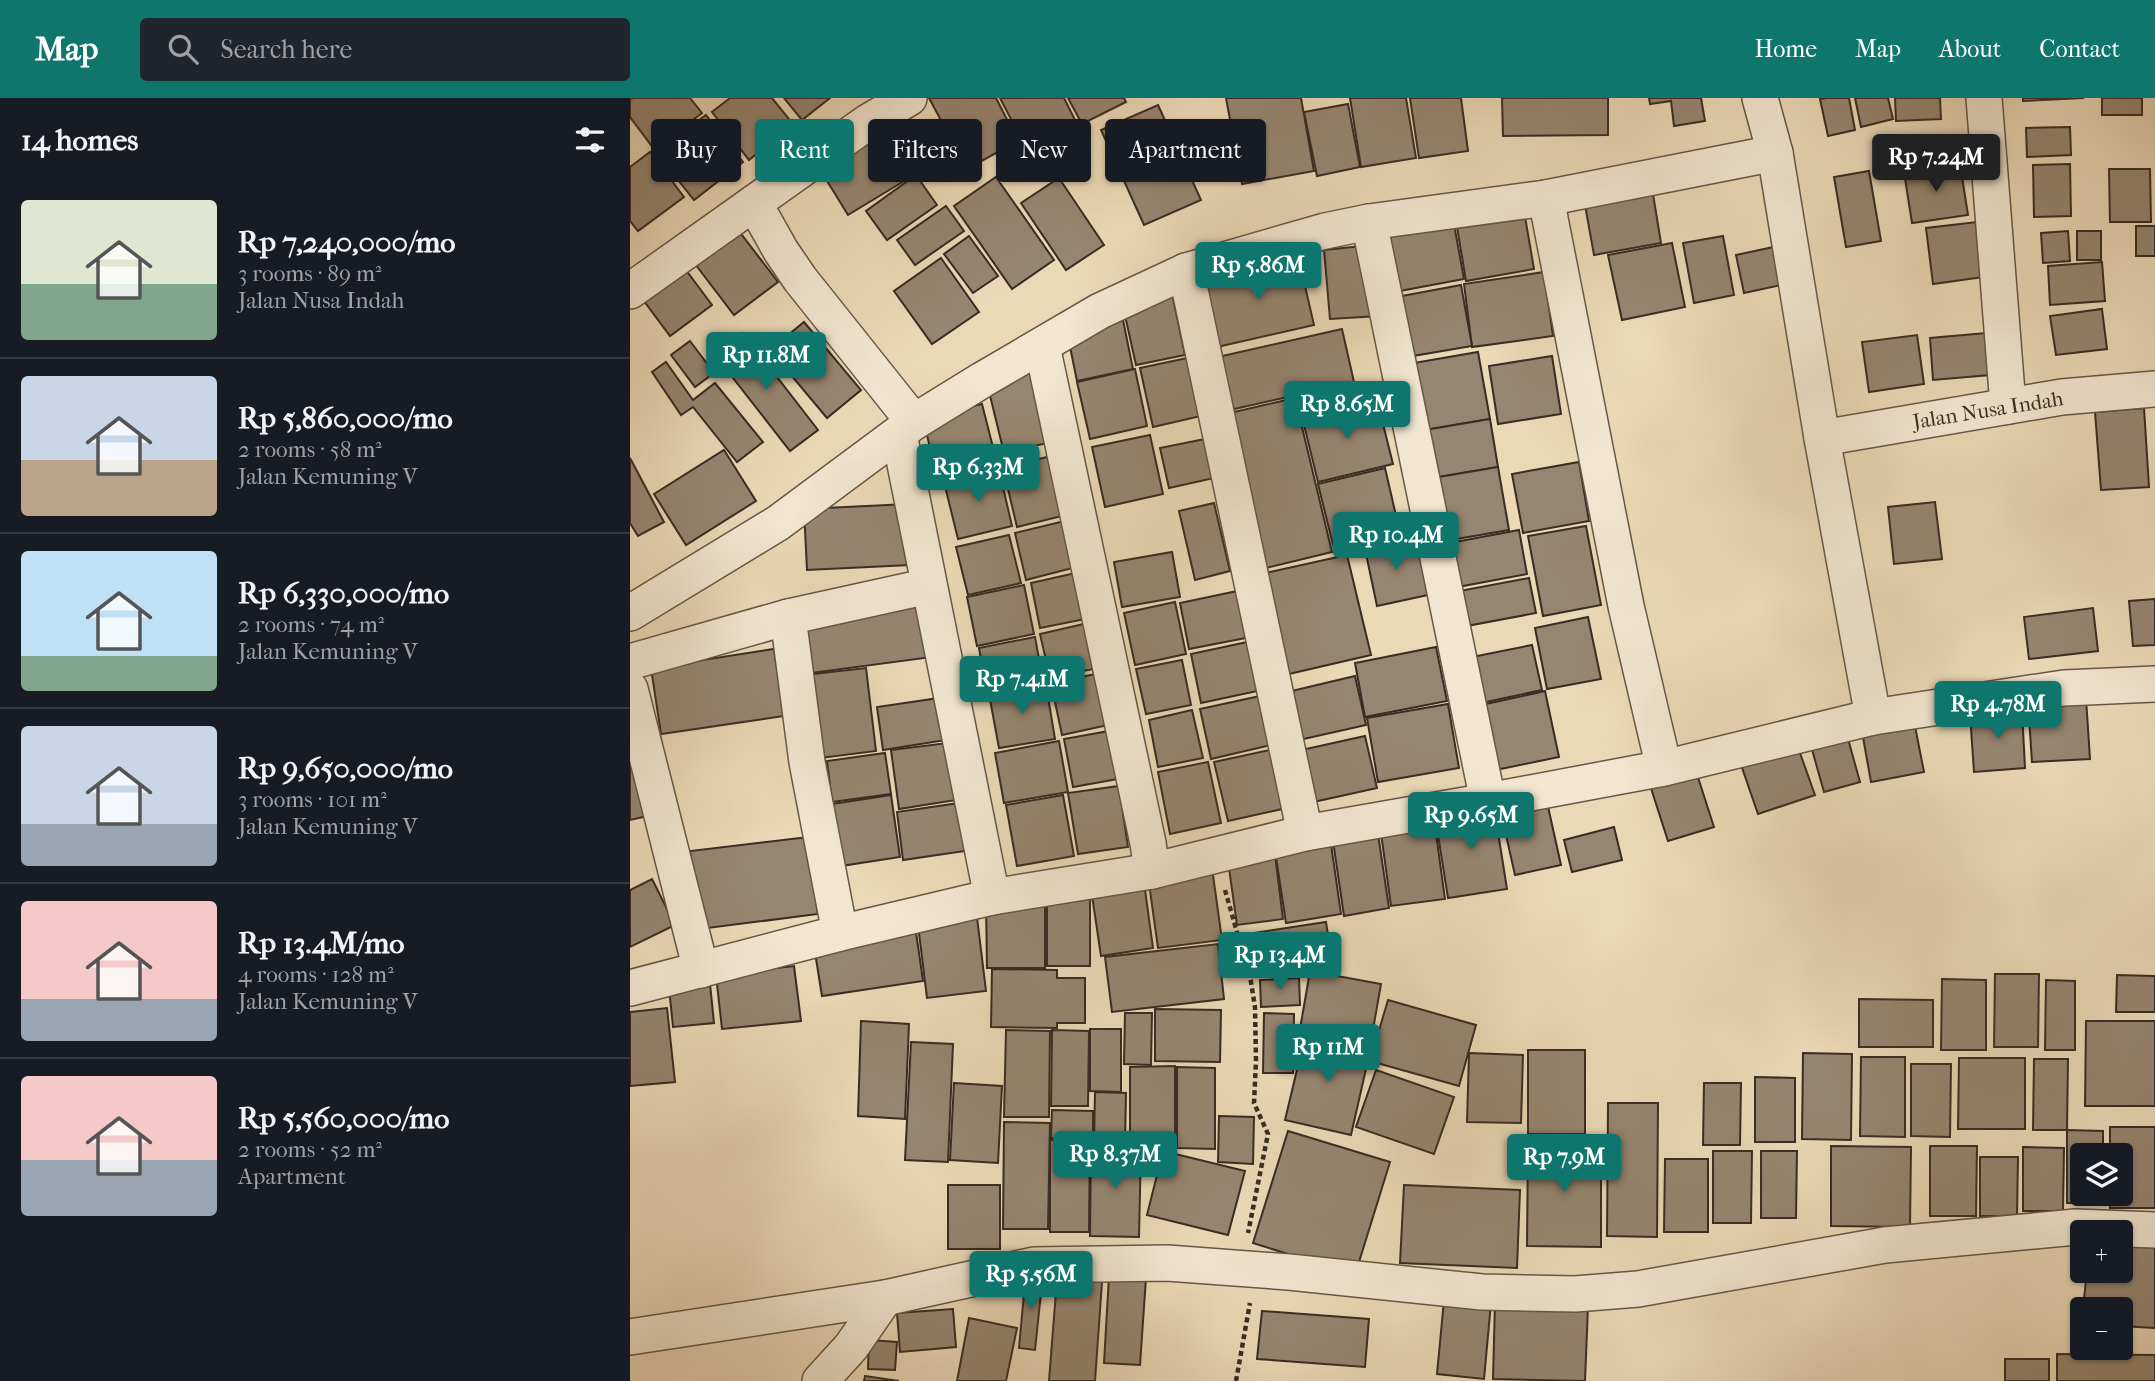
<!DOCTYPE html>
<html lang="en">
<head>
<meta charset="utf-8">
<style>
	:root { --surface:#171b24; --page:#20242c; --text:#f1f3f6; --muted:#9ea1a6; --line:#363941; --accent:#0f766e }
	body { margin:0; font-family:"IM FELL French Canon",serif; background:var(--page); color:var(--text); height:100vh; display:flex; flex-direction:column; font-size:26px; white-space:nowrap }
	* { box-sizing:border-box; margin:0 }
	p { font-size:23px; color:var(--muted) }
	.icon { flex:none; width:38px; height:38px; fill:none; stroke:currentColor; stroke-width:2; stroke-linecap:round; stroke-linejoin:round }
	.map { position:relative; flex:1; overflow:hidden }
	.drawer { display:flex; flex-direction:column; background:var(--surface); width:630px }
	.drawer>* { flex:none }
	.guide { position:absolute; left:21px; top:21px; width:665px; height:63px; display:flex; gap:14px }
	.buttons { position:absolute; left:1440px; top:1045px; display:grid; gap:14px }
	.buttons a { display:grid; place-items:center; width:63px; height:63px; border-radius:7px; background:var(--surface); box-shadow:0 2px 5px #0004; font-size:35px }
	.price { position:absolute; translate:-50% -60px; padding:0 16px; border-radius:7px; background:var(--accent); color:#fff; font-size:23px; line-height:46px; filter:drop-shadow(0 2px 4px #0008) }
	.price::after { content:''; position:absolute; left:50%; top:42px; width:21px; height:16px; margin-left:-10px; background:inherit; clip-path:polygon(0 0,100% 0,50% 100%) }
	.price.active { background:#222; color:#fff }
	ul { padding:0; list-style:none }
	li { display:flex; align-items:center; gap:21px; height:175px; padding:0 21px }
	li+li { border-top:2px solid var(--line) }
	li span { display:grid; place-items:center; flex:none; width:196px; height:140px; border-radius:7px; color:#555 }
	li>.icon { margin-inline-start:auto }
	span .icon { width:84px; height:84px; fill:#fffc; stroke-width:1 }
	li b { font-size:30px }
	h2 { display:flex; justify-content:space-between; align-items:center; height:84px; padding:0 21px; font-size:30px }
	.chip { padding:0 24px; border-radius:7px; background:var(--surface); box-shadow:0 2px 5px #0004; font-size:24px; line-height:63px }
	.chip.active { background:var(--accent); color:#fff }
	header { display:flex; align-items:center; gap:42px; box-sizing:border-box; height:98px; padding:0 35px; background:var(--accent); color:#fff }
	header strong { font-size:33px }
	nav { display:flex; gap:38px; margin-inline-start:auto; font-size:24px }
	.search { width:490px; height:63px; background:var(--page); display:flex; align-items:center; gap:18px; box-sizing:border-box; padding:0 24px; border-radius:7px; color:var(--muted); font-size:26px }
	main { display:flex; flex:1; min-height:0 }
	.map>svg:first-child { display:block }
</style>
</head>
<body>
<header>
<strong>Map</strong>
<div class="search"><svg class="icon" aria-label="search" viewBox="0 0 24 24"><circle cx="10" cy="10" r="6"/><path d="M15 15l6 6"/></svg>Search here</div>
<nav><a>Home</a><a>Map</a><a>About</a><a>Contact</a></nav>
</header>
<main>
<section class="drawer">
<h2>14 homes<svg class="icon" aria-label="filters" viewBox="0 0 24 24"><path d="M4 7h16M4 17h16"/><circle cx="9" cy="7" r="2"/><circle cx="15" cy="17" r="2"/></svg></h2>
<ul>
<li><span style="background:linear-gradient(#dfe7d0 60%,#7fa58c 0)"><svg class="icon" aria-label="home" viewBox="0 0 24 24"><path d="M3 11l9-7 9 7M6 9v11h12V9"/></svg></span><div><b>Rp 7,240,000/mo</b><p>3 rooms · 89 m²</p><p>Jalan Nusa Indah</p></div></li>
<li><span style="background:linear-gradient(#c9d6e8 60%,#b9a48a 0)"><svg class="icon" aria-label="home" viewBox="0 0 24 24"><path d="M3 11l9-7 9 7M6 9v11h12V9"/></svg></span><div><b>Rp 5,860,000/mo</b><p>2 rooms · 58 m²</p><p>Jalan Kemuning V</p></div></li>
<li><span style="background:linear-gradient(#bfe0f5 75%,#7fa58c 0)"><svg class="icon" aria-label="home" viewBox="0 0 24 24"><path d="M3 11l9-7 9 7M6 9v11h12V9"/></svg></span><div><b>Rp 6,330,000/mo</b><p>2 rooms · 74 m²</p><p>Jalan Kemuning V</p></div></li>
<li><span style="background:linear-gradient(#c9d6e8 70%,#9aa5b1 0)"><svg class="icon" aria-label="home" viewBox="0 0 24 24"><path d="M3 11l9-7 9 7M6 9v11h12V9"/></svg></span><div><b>Rp 9,650,000/mo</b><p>3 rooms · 101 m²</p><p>Jalan Kemuning V</p></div></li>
<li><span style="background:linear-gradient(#f6c9c9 70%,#9aa5b1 0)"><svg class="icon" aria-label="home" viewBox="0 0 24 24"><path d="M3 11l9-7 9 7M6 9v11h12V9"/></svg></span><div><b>Rp 13.4M/mo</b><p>4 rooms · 128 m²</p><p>Jalan Kemuning V</p></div></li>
<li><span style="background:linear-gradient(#f6c9c9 60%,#9aa5b1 0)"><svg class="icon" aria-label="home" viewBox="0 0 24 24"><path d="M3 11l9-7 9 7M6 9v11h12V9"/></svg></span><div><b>Rp 5,560,000/mo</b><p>2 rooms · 52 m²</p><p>Apartment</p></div></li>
</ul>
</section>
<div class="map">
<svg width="1525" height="1283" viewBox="0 0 1525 1283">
	<rect width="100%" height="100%" fill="#ebd8b6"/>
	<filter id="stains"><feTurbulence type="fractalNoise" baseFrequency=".00286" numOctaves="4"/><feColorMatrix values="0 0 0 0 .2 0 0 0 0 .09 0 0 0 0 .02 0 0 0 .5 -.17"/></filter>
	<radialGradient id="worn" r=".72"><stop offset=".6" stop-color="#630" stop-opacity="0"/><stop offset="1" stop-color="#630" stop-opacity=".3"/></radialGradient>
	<g fill="#968570" stroke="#392c24" stroke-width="2">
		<path d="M3,0H60L72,15L24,51L0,19V2Z"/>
		<path d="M100,0H142L163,26L119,62L82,14Z"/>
		<path d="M154,0H200L172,22Z"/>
		<path d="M299,0H366L388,43L337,71Z"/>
		<path d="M370,0H434L447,26L397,52Z"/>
		<path d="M438,0H494L496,4L452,26Z"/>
		<path d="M596,0H671L684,73L612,86Z"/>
		<path d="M720,0H776L786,60L731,69Z"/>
		<path d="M780,0H831L838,53L789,60Z"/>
		<path d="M872,0H978V37L873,38Z"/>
		<path d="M1019,0H1071L1075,23L1044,28L1041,3L1020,6Z"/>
		<path d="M1197,0H1219L1225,32L1198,38L1190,1Z"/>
		<path d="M1225,0H1258L1263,21L1231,29Z"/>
		<path d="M1265,0H1310L1311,21L1266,23Z"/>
		<path d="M1393,0H1454L1393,3Z"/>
		<rect x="1472" y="0" width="40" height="17"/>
		<path d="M718,6L730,69L687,78L674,14Z"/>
		<path d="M528,7L571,102L514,127L471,32Z"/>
		<path d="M76,17L113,64L64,102L26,54Z"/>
		<path d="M251,25L284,77L218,117L186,65Z"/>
		<path d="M1440,29L1441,57L1397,59L1396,30Z"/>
		<path d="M20,54L54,99L8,133L0,123V69Z"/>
		<path d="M1330,66L1338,117L1282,125L1274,74Z"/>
		<path d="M1440,66L1441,118L1404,119L1403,67Z"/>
		<path d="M1479,71H1520L1521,124H1480Z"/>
		<path d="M1239,73L1251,143L1216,149L1204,79Z"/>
		<path d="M286,77L307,107L257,142L236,113Z"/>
		<path d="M366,79L424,162L382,191L324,108Z"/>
		<path d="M429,80L474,147L436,172L391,105Z"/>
		<path d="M1023,96L1031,145L964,157L955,107Z"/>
		<path d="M893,107L904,171L836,183L825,117Z"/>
		<path d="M316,108L334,133L285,167L267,142Z"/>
		<path d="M823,121L834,181L759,195L749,134Z"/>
		<path d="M102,124L148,184L104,217L59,158Z"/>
		<path d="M1347,124L1354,179L1303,186L1296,130Z"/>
		<rect x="1506" y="128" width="19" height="30"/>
		<path d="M1438,133L1440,163L1413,165L1411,135Z"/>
		<rect x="1447" y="133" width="24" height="29"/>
		<path d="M339,138L368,178L343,195L314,156Z"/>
		<path d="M1093,138L1104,197L1064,205L1053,145Z"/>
		<path d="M1042,145L1055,209L992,222L978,157Z"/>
		<path d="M742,147L749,218L700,221L694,152Z"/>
		<path d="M1148,148L1156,186L1114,195L1106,157Z"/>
		<path d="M668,158L684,227L587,249L571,180Z"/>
		<path d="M311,160L349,214L302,246L264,193Z"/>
		<path d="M50,164L82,207L40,238L8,195Z"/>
		<path d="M1472,164L1475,203L1420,207L1418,168Z"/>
		<path d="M914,174L923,238L842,249L834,186Z"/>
		<path d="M831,187L842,248L771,260L761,200Z"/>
		<path d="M542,195L555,257L506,267L492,204Z"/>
		<path d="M1472,211L1477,251L1426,257L1420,218Z"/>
		<path d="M493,222L503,271L447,283L437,234Z"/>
		<path d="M174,224L231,292L197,320L140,252Z"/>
		<path d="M712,231L724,284L591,314L579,261Z"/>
		<path d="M113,235L188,332L160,353L85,257Z"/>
		<path d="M1356,235L1360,277L1303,282L1300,240Z"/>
		<path d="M1287,237L1294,286L1239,294L1232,244Z"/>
		<path d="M60,243L84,275L65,289L41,257Z"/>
		<path d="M848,254L860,321L789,333L778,266Z"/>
		<path d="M922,258L931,316L868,326L859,268Z"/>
		<path d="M562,259L575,317L523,329L510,270Z"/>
		<path d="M36,264L63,302L85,285L133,344L107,364L63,309L51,317L22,274Z"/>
		<path d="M408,268L426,343L374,355L356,281Z"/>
		<path d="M505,271L517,328L460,341L447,284Z"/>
		<path d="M665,300L702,454L628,472L591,317Z"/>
		<path d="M747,302L763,366L688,384L672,319Z"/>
		<path d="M352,306L368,369L308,384L293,320Z"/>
		<path d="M1514,310L1519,389L1471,392L1465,314Z"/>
		<path d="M860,321L868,369L797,381L789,333Z"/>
		<path d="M520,337L533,396L475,409L462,349Z"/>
		<path d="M575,341L584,380L539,390L530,350Z"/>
		<path d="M94,352L126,403L56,447L24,396Z"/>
		<path d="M425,357L440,416L387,429L373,370Z"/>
		<path d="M0,360L34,424L8,438L0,425Z"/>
		<path d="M949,364L959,423L893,435L882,376Z"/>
		<path d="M868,369L879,432L809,444L797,381Z"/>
		<path d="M755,370L770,435L704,451L688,386Z"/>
		<path d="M369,372L382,428L328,441L314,384Z"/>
		<path d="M1305,404L1312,461L1264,466L1258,409Z"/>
		<path d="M584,405L600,473L565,482L549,413Z"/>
		<path d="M278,406L280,467L177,472L174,411Z"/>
		<path d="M439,422L450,468L396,482L385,435Z"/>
		<path d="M956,428L971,507L913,518L898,438Z"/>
		<path d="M889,432L897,476L817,491L809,447Z"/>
		<path d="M379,437L391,485L338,497L326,449Z"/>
		<path d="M786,440L798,497L747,508L735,451Z"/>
		<path d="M542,454L550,499L492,509L484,464Z"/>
		<path d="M717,457L741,557L646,579L622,478Z"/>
		<path d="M450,474L460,520L410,530L401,485Z"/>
		<path d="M899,480L906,515L826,530L819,495Z"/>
		<path d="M394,487L404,536L347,548L337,499Z"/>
		<path d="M612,492L621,539L559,551L550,505Z"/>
		<path d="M1525,501V547L1503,548L1499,503Z"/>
		<path d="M295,504L302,559L174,576L167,521Z"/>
		<path d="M545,504L556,556L505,567L494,515Z"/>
		<path d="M1463,510L1468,553L1399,561L1394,519Z"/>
		<path d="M958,519L971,581L917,591L905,530Z"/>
		<path d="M458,525L468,570L420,580L410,536Z"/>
		<path d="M405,539L413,583L357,594L349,550Z"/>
		<path d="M622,543L632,592L571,605L561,556Z"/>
		<path d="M902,547L912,592L842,607L832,561Z"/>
		<path d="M806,549L817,603L735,619L725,565Z"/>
		<path d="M144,551L154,618L31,636L21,570Z"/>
		<path d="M552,562L561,607L516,616L506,571Z"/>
		<path d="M236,570L246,653L183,661L174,577Z"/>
		<path d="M466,576L478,627L432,637L421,585Z"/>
		<path d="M725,578L736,627L660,644L649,596Z"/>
		<path d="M416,587L425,641L369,650L359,596Z"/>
		<path d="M915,593L929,659L856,674L842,609Z"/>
		<path d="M630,598L641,647L581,661L570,611Z"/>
		<path d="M316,599L322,641L253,652L247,609Z"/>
		<path d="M1456,600L1460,661L1402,664L1398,604Z"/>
		<path d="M818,606L829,670L748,684L737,620Z"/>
		<path d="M562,612L573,660L528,669L519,622Z"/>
		<path d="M1392,612L1395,670L1344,674L1340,616Z"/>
		<path d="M1283,618L1294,674L1241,684L1231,628Z"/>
		<path d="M1215,630L1230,684L1194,694L1179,641Z"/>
		<path d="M479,633L488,681L443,689L434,641Z"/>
		<path d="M735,638L747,690L679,705L667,653Z"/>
		<path d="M1165,641L1185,697L1128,716L1109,661Z"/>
		<path d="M429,643L438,694L374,705L365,655Z"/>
		<path d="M317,645L326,702L269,711L261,652Z"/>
		<path d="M644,651L657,710L598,723L584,664Z"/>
		<path d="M255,655L261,696L202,704L197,663Z"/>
		<path d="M578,664L591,725L540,736L528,674Z"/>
		<path d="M11,667L22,717L0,722V670Z"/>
		<path d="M1064,667L1084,729L1038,743L1018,681Z"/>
		<path d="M489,688L498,749L448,756L438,695Z"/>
		<path d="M915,695L931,767L885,777L869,706Z"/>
		<path d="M261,697L270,759L211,768L202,706Z"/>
		<path d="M433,697L444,758L387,768L376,707Z"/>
		<path d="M329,705L335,753L273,762L267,714Z"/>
		<path d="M864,709L877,791L818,800L805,718Z"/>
		<path d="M804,721L815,801L761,808L750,728Z"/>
		<path d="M747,729L759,810L714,818L702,736Z"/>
		<path d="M984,729L992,762L942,774L934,742Z"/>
		<path d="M178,739L188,816L70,831L60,753Z"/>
		<path d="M700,739L711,816L656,825L644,746Z"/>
		<path d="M645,757L653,821L607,827L598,763Z"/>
		<path d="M582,770L592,842L528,850L518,778Z"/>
		<path d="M513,777L523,850L471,858L460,784Z"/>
		<path d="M22,781L45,827L0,849V792Z"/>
		<rect x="417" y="790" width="43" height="78"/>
		<path d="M415,804V870H357L356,805Z"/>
		<path d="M346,811L356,893L297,900L287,819Z"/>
		<path d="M696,824L702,864L623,875L617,836Z"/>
		<path d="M285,827L293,883L192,898L183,842Z"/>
		<path d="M588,846L594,901L482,914L475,859Z"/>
		<path d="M164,868L171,923L92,931L86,877Z"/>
		<path d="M362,871L427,872V880H455V925H427V930L361,929Z"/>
		<path d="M680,873L751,886L741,943L670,931Z"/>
		<path d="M79,876L84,925L43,929L38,880Z"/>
		<path d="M1365,876H1409L1408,949H1364Z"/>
		<path d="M1487,877L1525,878V914H1486Z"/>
		<path d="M669,880L670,907L631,909L630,882Z"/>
		<path d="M1312,881L1356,882V952H1311Z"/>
		<path d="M1416,882L1445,883V952H1415Z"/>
		<path d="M1229,901L1303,902V949H1229Z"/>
		<path d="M758,902L846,927L829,988L740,963Z"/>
		<path d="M37,910L45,984L0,988V914Z"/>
		<path d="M525,911L591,912L590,964L525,963Z"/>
		<path d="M495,915H522L521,967L494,966Z"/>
		<path d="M634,915L664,916L663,975H633Z"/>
		<path d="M231,923L279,926L275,1021L228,1018Z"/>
		<path d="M1456,923H1525V1008H1455Z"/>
		<path d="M460,931H491V994L460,993Z"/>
		<path d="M376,932L420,933L419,1019H374Z"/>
		<path d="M422,932L459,933L458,1008H421Z"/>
		<path d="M676,934L741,949L721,1037L655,1022Z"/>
		<path d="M281,944L323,946L318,1064L275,1062Z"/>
		<rect x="898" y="952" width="57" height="84"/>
		<path d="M839,955L893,957L891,1025L837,1024Z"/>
		<path d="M1173,955L1222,956L1221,1042L1172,1041Z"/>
		<path d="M1231,959H1275V1039L1230,1038Z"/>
		<path d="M1329,960H1395V1031H1328Z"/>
		<path d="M1404,961H1438L1437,1032H1403Z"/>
		<path d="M1281,966H1321L1320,1039L1281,1038Z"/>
		<path d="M545,968V1047H500V969Z"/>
		<path d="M547,969L585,970V1051L547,1050Z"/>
		<path d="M746,972L824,999L804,1056L726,1029Z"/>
		<path d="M1125,979L1165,980V1044H1125Z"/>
		<path d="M324,985L372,988L368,1065L320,1062Z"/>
		<path d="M1074,985H1111L1110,1047H1073Z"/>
		<path d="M465,994L496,995L495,1045H464Z"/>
		<path d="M978,1005H1028L1027,1139L977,1138Z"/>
		<path d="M422,1012L463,1013V1040H421Z"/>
		<path d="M589,1018L624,1019L623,1066L588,1064Z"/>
		<path d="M374,1024L420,1025L418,1131H373Z"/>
		<path d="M1480,1029H1525V1110H1480V1096H1491V1057H1480Z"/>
		<path d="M1437,1032L1473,1033V1057H1452V1096H1473L1472,1105H1437Z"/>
		<path d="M658,1033L760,1064L725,1177L623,1145Z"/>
		<path d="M420,1042H460L459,1134H420Z"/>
		<path d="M898,1044H971V1149L897,1148Z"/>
		<path d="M461,1047L511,1048L509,1139L460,1138Z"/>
		<path d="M1201,1048L1281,1049L1280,1129L1201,1128Z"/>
		<path d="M1300,1048H1347L1346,1118H1300Z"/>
		<path d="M1393,1049L1434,1050L1433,1113H1393Z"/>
		<path d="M533,1053L615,1073L598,1137L517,1117Z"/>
		<path d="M1083,1053H1122L1121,1125H1083Z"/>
		<path d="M1131,1053H1167L1166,1120H1131Z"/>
		<path d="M1350,1059H1388L1387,1118H1350Z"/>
		<path d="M1035,1061H1078V1134H1034Z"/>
		<rect x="318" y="1087" width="52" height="64"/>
		<path d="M774,1087L890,1092L887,1170L770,1165Z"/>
		<path d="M1491,1135L1525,1138V1230L1491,1228V1211H1453L1457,1172H1491Z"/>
		<path d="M396,1174L413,1176L405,1252L389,1250Z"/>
		<path d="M479,1178L516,1180L510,1267L474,1265Z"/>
		<path d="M427,1181L472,1184L465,1283H419Z"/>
		<path d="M814,1202L861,1205L854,1281L807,1276Z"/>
		<path d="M865,1205L958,1208L955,1283L863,1281Z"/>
		<path d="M323,1211L326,1249L270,1254L267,1215Z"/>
		<path d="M632,1213L739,1221L735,1269L627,1261Z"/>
		<path d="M339,1220L387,1230L376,1283H327Z"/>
		<path d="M239,1242L267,1244L265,1272L238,1271Z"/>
		<path d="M1427,1256L1525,1257V1283H1427Z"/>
		<rect x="1375" y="1261" width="44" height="22"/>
		<path d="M235,1278L269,1283H234Z"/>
	</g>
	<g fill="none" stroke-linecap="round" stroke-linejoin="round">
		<defs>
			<g id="street">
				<path d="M1130,0L1145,55L1192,340L1243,619"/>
				<path d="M1354,0L1378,308"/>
				<path d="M916,100L996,508L1034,670"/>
				<path d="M124,105L151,153L170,181L284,324"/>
				<path d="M739,124L858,703"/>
				<path d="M556,173L675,735"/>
				<path d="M0,193L238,24L279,0"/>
				<path d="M412,248L518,745L522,773"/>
				<path d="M269,336L362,799"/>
				<path d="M1192,340L1432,299L1525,291"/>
				<path d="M0,515L148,425L284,324L352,282L470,213L556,173L695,133L739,124L916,100L1145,55"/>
				<path d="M158,519L177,664L210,835"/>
				<path d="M0,564L158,519L299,488"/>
				<path d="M0,591L71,872"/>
				<path d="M0,890L210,835L362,799L522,773L675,735L858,703L1034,670L1243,619L1434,590L1525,586"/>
				<path d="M0,1239L255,1200L404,1167L537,1165L659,1174L852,1194L945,1196L1008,1191L1255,1147L1446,1129L1525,1132"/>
				<path d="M190,1283L221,1249L255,1200"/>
			</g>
		</defs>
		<use href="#street" stroke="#665748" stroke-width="38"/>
		<g stroke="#392c24" stroke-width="4.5" stroke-dasharray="5 3.5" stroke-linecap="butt">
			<path d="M595,792L621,884L625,909L626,963L624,1005L638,1036L618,1135"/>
			<path d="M606,1283L620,1205"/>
		</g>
		<use href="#street" stroke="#f2e6d0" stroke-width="35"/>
	</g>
	<g text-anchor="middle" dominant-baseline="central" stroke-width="7" stroke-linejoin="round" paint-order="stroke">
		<g font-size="21" fill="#392c24" stroke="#f2e6d0">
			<text transform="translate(1358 312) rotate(-9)">Jalan Nusa Indah</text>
		</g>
	</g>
	<rect width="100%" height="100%" filter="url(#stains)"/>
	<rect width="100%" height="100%" fill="url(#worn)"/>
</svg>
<div class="buttons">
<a><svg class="icon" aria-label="layers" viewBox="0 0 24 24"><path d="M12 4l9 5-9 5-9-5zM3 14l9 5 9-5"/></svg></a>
<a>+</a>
<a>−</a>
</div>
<b class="price active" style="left:1306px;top:96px">Rp 7.24M</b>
<b class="price" style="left:628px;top:204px">Rp 5.86M</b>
<b class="price" style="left:136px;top:294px">Rp 11.8M</b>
<b class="price" style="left:717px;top:343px">Rp 8.65M</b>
<b class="price" style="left:348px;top:406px">Rp 6.33M</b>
<b class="price" style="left:766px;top:474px">Rp 10.4M</b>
<b class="price" style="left:392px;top:618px">Rp 7.41M</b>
<b class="price" style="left:1368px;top:643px">Rp 4.78M</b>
<b class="price" style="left:841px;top:754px">Rp 9.65M</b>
<b class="price" style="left:650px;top:894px">Rp 13.4M</b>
<b class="price" style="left:698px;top:986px">Rp 11M</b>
<b class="price" style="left:485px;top:1093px">Rp 8.37M</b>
<b class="price" style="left:934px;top:1096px">Rp 7.9M</b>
<b class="price" style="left:401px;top:1213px">Rp 5.56M</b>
<div class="guide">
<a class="chip">Buy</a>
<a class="chip active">Rent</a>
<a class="chip">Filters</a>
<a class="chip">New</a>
<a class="chip">Apartment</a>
</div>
</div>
</main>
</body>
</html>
